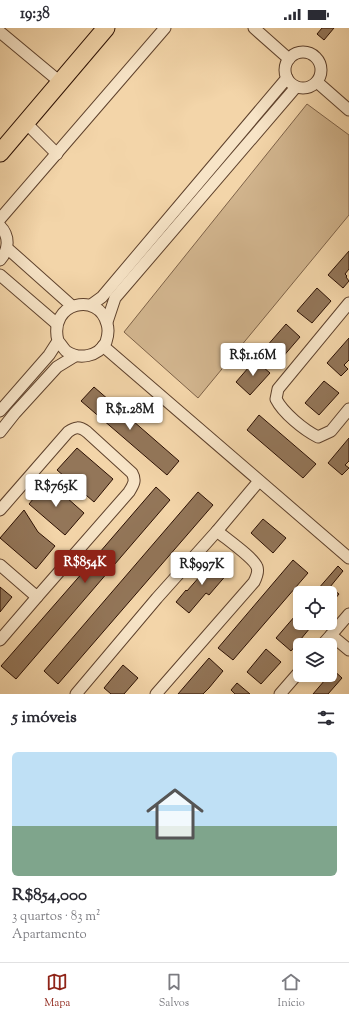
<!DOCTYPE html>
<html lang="pt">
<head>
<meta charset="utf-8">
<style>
	:root { --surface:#fff; --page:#f7f7f7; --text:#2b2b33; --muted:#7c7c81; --line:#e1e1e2; --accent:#8f2418 }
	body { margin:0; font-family:"Sorts Mill Goudy",serif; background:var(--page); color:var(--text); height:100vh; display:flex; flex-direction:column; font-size:15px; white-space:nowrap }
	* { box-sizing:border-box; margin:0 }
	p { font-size:13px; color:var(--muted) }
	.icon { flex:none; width:22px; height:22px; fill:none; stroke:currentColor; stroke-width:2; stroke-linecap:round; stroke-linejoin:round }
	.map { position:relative; height:666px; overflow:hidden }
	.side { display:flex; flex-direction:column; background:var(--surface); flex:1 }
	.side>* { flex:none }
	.buttons { position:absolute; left:293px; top:558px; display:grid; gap:8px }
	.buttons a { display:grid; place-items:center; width:44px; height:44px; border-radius:6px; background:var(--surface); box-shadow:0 2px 6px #0003; font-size:20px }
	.price { position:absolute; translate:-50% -34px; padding:0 9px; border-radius:4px; background:#fff; color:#222; font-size:13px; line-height:26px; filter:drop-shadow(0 1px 2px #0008) }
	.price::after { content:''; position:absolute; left:50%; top:24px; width:12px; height:9px; margin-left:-6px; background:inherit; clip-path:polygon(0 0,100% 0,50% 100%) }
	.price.current { background:var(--accent); color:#fff }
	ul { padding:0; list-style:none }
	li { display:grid; align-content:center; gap:8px; height:212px; padding:0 12px }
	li+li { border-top:1px solid var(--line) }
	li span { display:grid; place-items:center; height:124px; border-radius:6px; color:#555 }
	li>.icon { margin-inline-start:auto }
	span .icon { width:72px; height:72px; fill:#fffc; stroke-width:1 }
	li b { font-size:17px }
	h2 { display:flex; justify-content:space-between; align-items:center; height:48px; padding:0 12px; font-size:17px }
	.status { display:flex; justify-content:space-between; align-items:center; height:28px; padding:0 20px; background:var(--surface); direction:ltr }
	.status svg { height:11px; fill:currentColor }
	.tab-bar { display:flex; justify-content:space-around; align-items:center; height:56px; border-top:1px solid var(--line); background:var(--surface); font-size:11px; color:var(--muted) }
	.tab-bar a { display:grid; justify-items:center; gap:2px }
	.tab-bar .current { color:var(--accent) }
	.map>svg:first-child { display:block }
</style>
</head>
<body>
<div class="status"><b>19:38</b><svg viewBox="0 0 49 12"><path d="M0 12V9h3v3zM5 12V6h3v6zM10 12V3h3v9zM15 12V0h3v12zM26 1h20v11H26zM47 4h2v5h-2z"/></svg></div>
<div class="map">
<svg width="349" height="666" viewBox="0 0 349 666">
	<rect width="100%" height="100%" fill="#f3d5a9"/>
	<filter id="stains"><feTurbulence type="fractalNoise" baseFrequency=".005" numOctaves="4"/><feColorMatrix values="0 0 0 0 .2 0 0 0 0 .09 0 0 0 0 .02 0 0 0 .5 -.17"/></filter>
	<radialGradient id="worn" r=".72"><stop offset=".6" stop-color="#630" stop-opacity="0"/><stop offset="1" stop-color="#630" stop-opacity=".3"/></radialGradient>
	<path fill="#d1b48d" stroke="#7e6248" d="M307,76L349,107V187L198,370L124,304Z"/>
	<g fill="#937659" stroke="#2c1003">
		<path d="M322,0H334L324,12L317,6Z"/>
		<path d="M349,223V241L345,246L347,248L346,249L349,253L343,260L328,247Z"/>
		<path d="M317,260L331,273L312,295L297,283Z"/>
		<path d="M286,296L300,309L281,331L266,319Z"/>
		<path d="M349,310V332L344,337L348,341L341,348L327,335Z"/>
		<path d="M255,332L270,345L250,367L236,354Z"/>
		<path d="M324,353L339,365L319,387L305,375Z"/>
		<path d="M94,359L179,433L167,447L81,373Z"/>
		<path d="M259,387L316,436L303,450L247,402Z"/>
		<path d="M349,410V433L345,437L349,440L342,447L328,435Z"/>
		<path d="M77,420L113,451L94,474L57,442Z"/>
		<path d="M48,453L84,485L65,507L29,476Z"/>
		<path d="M156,459L170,472L16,651L1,638L84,543L88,546L97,536L93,532Z"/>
		<path d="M198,464L213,477L58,656L44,643Z"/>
		<path d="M24,482L38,504L55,518L36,541L0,510Z"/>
		<path d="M263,491L286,510L273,525L251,505Z"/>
		<path d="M214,532L228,545L209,567L206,565L189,585L176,574L186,562L187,563Z"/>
		<path d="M293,532L308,545L233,632L218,620Z"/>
		<path d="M338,538L343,543L330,559L339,566L330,577V565H323L318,561Z"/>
		<path d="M0,559L12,569L0,584Z"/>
		<path d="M295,588L300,592V595H304L310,600L291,623L276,610Z"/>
		<path d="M266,621L281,634L261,656L247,644Z"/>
		<path d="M209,630L223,643L209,660L203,666H178Z"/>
		<path d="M123,637L138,650L124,666H111L104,660Z"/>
		<path d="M330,639L342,650L328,666H313L325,652L319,647H330Z"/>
		<path d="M237,655L250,666H235L231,662Z"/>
	</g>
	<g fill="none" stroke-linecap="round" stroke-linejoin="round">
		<defs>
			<g id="street">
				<path d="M254,0L289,31"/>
				<path d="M0,4L60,54"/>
				<circle cx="303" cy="42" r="18"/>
				<path d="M317,54L349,82"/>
				<path d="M26,95L57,126"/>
				<path d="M0,191L165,0"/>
				<path d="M0,198C10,208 9,222 0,232"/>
				<path d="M7,220L72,278"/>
				<path d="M0,247L57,296"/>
				<path d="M349,275L278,361L276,371C283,385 304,402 318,409L331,403L349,381"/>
				<path d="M91,277L102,269L287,50"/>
				<path d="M107,294L115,270L296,59"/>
				<path d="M103,318L349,530"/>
				<path d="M0,383L49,327L58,313C48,274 99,263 107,296C109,302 108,308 106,314C98,329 79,332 66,323C63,320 61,316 58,313"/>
				<path d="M0,404L15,385L57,339L75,328"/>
				<path d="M0,482L68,404C75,399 79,398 87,404L132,445C136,452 134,456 129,464L37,569L0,537"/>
				<path d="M217,503L259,453"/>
				<path d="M331,607L349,586"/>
				<path d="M0,612L37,569"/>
				<path d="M322,617L331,607L349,622"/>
				<path d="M76,666L157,570L217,503C225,510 254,530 257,539C259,544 256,550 254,554L156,666"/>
				<path d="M280,666L300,643"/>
			</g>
			<path id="primary" d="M0,125L106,0"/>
		</defs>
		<use href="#street" stroke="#5e412c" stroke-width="13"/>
		<use href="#primary" stroke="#2c1003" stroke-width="19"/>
		<use href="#street" stroke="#f7e4c7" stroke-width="11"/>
		<use href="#primary" stroke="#f3d5a9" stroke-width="17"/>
	</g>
	<rect width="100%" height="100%" filter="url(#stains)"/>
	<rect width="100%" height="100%" fill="url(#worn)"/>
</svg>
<div class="buttons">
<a><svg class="icon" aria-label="locate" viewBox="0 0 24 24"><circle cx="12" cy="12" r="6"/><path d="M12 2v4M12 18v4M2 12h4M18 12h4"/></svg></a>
<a><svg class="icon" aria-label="layers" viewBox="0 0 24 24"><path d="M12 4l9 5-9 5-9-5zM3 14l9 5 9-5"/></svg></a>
</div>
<b class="price" style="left:253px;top:349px">R$1.16M</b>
<b class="price" style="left:130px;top:403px">R$1.28M</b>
<b class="price" style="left:56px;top:480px">R$765K</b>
<b class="price current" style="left:85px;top:556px">R$854K</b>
<b class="price" style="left:202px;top:558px">R$997K</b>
</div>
<section class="side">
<h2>5 imóveis<svg class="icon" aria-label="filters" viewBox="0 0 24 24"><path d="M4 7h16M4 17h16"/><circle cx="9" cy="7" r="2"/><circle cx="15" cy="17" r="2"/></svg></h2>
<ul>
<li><span style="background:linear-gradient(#bfe0f5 60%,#7fa58c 0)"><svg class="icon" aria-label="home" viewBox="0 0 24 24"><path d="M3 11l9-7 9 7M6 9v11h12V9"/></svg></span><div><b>R$854,000</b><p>3 quartos · 83 m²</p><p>Apartamento</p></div></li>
</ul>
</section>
<nav class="tab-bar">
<a class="current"><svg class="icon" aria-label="map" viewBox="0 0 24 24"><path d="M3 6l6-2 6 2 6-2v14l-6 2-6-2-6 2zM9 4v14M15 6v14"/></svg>Mapa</a>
<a><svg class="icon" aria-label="saved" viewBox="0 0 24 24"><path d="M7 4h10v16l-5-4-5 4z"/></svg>Salvos</a>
<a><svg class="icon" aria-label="home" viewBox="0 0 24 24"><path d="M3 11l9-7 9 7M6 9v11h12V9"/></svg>Início</a>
</nav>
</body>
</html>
